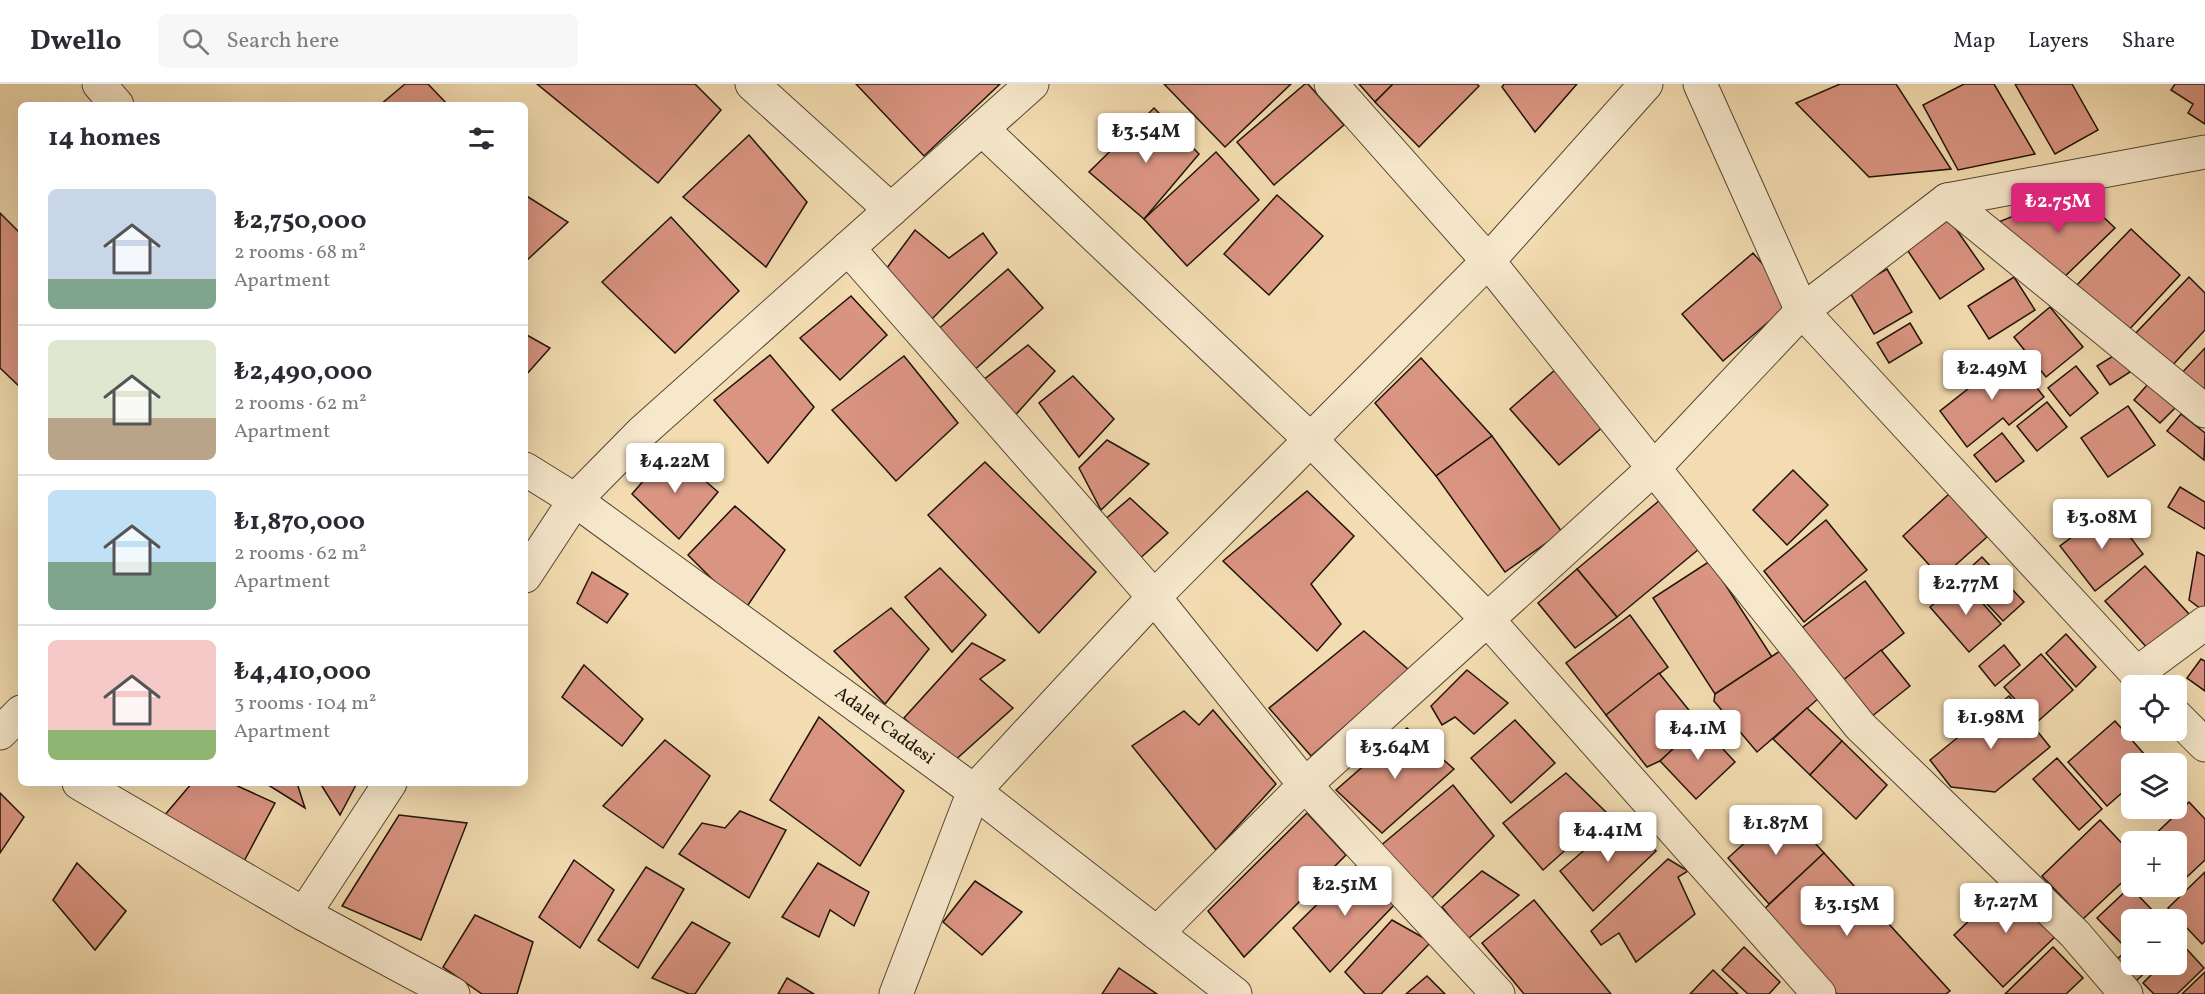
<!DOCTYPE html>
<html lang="en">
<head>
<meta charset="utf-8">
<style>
	:root { --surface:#fff; --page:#f7f7f7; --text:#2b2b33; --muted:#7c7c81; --line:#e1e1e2; --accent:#db2777 }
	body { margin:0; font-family:Vollkorn,serif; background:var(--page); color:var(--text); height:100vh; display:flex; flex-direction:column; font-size:22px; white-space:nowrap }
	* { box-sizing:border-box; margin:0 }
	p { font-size:20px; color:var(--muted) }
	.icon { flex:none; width:33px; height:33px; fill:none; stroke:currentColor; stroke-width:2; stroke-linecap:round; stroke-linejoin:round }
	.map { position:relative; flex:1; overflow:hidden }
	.details { position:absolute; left:18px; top:18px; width:510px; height:684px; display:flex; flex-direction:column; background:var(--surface); border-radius:9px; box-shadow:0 6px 24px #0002 }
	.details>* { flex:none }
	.fabs { position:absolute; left:2121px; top:591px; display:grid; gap:12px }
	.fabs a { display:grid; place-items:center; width:66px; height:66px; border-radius:9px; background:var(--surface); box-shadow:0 6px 24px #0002; font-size:30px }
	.price { position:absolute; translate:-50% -51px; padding:0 14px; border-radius:6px; background:#fff; color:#222; font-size:20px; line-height:39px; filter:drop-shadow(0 2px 3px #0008) }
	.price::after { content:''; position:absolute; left:50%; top:36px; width:18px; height:14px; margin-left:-9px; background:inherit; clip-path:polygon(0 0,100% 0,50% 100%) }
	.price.on { background:var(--accent); color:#fff }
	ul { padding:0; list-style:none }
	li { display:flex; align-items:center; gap:18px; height:150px; padding:0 30px }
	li+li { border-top:2px solid var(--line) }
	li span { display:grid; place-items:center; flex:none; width:168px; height:120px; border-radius:9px; color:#555 }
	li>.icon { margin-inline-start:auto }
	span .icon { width:72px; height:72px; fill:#fffc; stroke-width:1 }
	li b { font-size:26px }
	h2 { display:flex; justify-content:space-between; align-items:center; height:72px; padding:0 30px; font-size:26px }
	header { display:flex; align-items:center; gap:36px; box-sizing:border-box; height:84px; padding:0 30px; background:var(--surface); border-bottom:2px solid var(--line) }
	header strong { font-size:28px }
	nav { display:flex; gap:33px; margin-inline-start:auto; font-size:21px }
	.search { width:420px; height:54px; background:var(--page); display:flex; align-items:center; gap:15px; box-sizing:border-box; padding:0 21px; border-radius:9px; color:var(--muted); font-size:22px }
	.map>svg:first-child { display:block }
</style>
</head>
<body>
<header>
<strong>Dwello</strong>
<div class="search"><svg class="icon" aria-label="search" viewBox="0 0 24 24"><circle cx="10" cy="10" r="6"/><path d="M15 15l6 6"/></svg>Search here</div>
<nav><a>Map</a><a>Layers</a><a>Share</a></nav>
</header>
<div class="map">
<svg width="2205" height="910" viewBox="0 0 2205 910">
	<rect width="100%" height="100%" fill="#f3dcb1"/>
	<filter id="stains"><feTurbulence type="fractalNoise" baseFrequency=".00333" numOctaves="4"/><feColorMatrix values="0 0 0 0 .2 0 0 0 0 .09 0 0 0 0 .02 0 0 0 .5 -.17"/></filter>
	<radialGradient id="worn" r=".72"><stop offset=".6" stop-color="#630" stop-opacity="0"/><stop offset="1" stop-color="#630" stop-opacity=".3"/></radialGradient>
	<g fill="#da9482" stroke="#1f1409" stroke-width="1.5">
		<path d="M405,0H428L448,21H380Z"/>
		<path d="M537,0H695L721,26L658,99Z"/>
		<path d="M856,0H1000L924,72Z"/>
		<path d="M1164,0H1291L1225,63Z"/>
		<path d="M1305,0H1308L1344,41L1274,101L1237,58Z"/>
		<path d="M1359,0H1393L1375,18Z"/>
		<path d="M1393,0H1477L1479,2L1419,63L1375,18Z"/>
		<path d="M1504,0H1577L1535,48L1502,3Z"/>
		<path d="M1840,0H1896L1951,85L1869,93L1796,19Z"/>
		<path d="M1964,0H1994L2035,70L1958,86L1923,21Z"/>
		<path d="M2015,0H2072L2098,46L2055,70Z"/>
		<path d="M2175,0H2205V40L2188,29L2193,20L2171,6Z"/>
		<path d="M1154,24L1199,70L1144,135L1089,88Z"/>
		<path d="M749,51L807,118L766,183L683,113Z"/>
		<path d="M1216,68L1259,116L1187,182L1144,135Z"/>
		<path d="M2076,107L2115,144L2056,201L1996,139Z"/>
		<path d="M525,111L568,138L525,178Z"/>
		<path d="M1277,111L1323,152L1269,211L1224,170Z"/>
		<path d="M0,129L21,150V304L0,284Z"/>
		<path d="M671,133L739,207L675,269L602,198Z"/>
		<path d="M1949,135L1984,185L1940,215L1906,164Z"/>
		<path d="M2131,145L2180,191L2125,250L2075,203Z"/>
		<path d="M915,146L949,174L983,149L997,169L930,237L884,188Z"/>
		<path d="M1753,169L1794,216L1723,277L1682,230Z"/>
		<path d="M1008,185L1043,224L970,290L935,248Z"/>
		<path d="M1887,185L1912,228L1874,250L1849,207Z"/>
		<path d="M2014,193L2035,226L1989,255L1968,222Z"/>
		<path d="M2189,193L2205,209V246L2170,284L2134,251Z"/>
		<path d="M851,212L887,251L840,296L800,254Z"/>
		<path d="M2050,223L2083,263L2046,293L2014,253Z"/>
		<path d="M1910,239L1922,259L1889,279L1877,259Z"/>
		<path d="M525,250L550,264L525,292Z"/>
		<path d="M1028,261L1055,287L1010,337L982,297Z"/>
		<path d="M2205,264V316L2179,292Z"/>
		<path d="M2118,269L2130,288L2110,301L2097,282Z"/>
		<path d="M770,271L814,323L768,379L714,316Z"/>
		<path d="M2011,271L2044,313L2009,341L2003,334L1967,363L1940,327Z"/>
		<path d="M904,272L958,339L896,397L832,326Z"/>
		<path d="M1421,274L1492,352L1436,392L1375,319Z"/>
		<path d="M2076,282L2098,309L2070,332L2048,304Z"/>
		<path d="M1556,285L1605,341L1559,381L1510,325Z"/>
		<path d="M1073,292L1114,335L1079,373L1039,319Z"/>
		<path d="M2148,300L2175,324L2160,339L2134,316Z"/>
		<path d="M2047,318L2067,343L2037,367L2017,342Z"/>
		<path d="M2128,322L2155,361L2108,393L2081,354Z"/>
		<path d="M2181,330L2205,349L2204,376L2167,347Z"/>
		<path d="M2002,349L2024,377L1996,398L1974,371Z"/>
		<path d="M1492,352L1562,448L1505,488L1436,392Z"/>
		<path d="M1107,356L1149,380L1101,426L1079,384Z"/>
		<path d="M670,366L718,408L679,455L632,410Z"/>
		<path d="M985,378L1096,488L1039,549L928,431Z"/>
		<path d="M1793,386L1828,421L1787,461L1753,426Z"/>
		<path d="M2180,403L2205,418V445L2168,423Z"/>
		<path d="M1307,407L1354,452L1311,500L1341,540L1317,567L1223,477Z"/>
		<path d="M1949,410L1987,453L1941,494L1903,452Z"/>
		<path d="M1130,414L1168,449L1136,478L1103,437Z"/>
		<path d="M1660,416L1699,465L1617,533L1577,485Z"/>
		<path d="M735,422L785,466L744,527L688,471Z"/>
		<path d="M2109,425L2143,470L2095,507L2060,462Z"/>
		<path d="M1826,436L1867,486L1804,538L1764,487Z"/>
		<path d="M2197,468L2205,472V528L2189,516Z"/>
		<path d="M1982,473L2024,518L2003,537L1961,492Z"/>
		<path d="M1710,477L1772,573L1715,610L1653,514Z"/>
		<path d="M2145,482L2189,530L2149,566L2105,517Z"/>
		<path d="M940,484L986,531L952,568L905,513Z"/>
		<path d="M1577,485L1617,533L1575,564L1538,519Z"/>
		<path d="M592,488L628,510L607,539L577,519Z"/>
		<path d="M1962,496L2001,540L1969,568L1930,523Z"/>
		<path d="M1865,497L1904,549L1837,601L1795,549Z"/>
		<path d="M891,524L929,565L885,620L834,567Z"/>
		<path d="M1630,531L1668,583L1606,631L1566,579Z"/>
		<path d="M1364,547L1409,586L1311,672L1269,624Z"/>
		<path d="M2066,550L2096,583L2076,603L2046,569Z"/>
		<path d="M972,559L1005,576L980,595L1013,624L952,679L904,634Z"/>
		<path d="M2004,561L2020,581L1995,602L1979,582Z"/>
		<path d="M1881,566L1910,602L1866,637L1837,601Z"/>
		<path d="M1780,567L1819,614L1757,668L1714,617L1715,610Z"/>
		<path d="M2041,570L2073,606L2036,639L2004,603Z"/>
		<path d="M2201,575L2205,577V607L2187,594Z"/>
		<path d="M584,581L643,635L622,662L562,613Z"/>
		<path d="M1467,586L1508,619L1474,650L1455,633L1442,641L1431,622Z"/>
		<path d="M1659,589L1700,640L1660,677L1647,683L1606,631Z"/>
		<path d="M2009,612L2050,663L1995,708L1951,703L1930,676Z"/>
		<path d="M1807,624L1842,657L1810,691L1773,655Z"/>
		<path d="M1213,626L1276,700L1216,766L1132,662L1184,627L1199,641Z"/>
		<path d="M819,633L904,707L860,782L770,716Z"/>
		<path d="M1515,636L1555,679L1511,719L1471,674Z"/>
		<path d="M2115,637L2153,680H2132V700L2107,722L2068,678Z"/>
		<path d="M1700,640L1735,678L1696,715L1660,677Z"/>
		<path d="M1407,644L1454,685L1382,749L1336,706Z"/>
		<path d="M665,656L710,692L663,764L603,722Z"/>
		<path d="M1842,657L1887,701L1856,735L1810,691Z"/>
		<path d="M2057,674L2102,725L2079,746L2033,695Z"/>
		<path d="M1566,689L1607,729L1543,786L1503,739Z"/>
		<path d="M192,699H231L275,719L242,781L163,733Z"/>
		<path d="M265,699H297L305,724Z"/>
		<path d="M320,699H357L340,731Z"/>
		<path d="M1453,701L1494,752L1430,816L1379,763Z"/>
		<path d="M0,709L24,733L0,769Z"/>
		<path d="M2189,718L2205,735V776L2172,807L2168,802H2176V758H2147Z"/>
		<path d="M1783,724L1824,769L1769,820L1728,774Z"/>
		<path d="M740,727L786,746L749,814L679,770L702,739L725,744Z"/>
		<path d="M1307,729L1346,771L1244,873L1208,827Z"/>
		<path d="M399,731L467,739L421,856L342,822Z"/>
		<path d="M1624,732L1656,767L1593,827L1560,787Z"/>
		<path d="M2100,736L2132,770V789L2083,835L2042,792Z"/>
		<path d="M1824,769L1950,907L1946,910H1837L1761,828Z"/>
		<path d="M1668,775L1688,787L1678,793L1695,830L1636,878L1619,849L1601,861L1591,847Z"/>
		<path d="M574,776L614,806L580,864L539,833Z"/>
		<path d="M77,779L126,827L95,866L53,816Z"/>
		<path d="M818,779L869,808L854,842L830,826L819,853L782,833Z"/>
		<path d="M1358,780L1398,817L1330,888L1293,844Z"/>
		<path d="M646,783L684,805L638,884L598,856Z"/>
		<path d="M1482,787L1519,811L1468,855L1442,823Z"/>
		<path d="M2205,788V857L2202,860L2168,824Z"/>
		<path d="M975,797L1022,828L982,871L943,838Z"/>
		<path d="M2010,798L2059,849L2003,903L1954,851Z"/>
		<path d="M2130,803L2157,831L2152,836H2132V855L2124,862L2097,834Z"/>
		<path d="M1534,816L1611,910H1524L1482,859Z"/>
		<path d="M475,831L533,858L517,910H482L443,883Z"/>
		<path d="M1392,836L1431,858L1381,910H1365L1345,888Z"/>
		<path d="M692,838L730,859L695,910H689L652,894Z"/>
		<path d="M2183,861L2204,884L2177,910H2154L2143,899L2162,880H2176V867Z"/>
		<path d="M2132,862V880H2154L2135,898L2115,877Z"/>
		<path d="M1744,863L1780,898L1769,910H1748L1722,886Z"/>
		<path d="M2053,863L2083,894L2066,910H2005Z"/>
		<path d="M1119,884L1157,910H1102Z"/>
		<path d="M1713,886L1738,910H1690Z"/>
		<path d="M2205,888V910H2182Z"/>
		<path d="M1427,892L1445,910H1406Z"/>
		<path d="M787,894L814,910H778Z"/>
	</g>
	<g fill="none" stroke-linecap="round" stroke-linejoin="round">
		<defs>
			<g id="minor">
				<path d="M99,0L117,21"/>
				<path d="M752,0L891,126"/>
				<path d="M1331,0L1488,177L1860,642L2075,850L2126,910"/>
				<path d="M982,45L1311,356L1487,535L1819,910"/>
				<path d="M1947,116L2205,327"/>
				<path d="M848,164L1154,513L1305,701L1498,910"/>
				<path id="s1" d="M525,385L575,416L974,707L1235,910"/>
				<path d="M525,492L575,416L642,348L1032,0"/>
				<path d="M2136,590L2205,539"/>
				<path d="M0,649L21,628"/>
				<path d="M79,699L304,830L453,910"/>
				<path d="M304,830L390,699"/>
				<path d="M1157,849L1305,701L1653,385L1802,227L1947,116L2205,68"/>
				<path d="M896,910L974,707L1154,513L1488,177L1646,0"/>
			</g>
			<g id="tertiary">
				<path d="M1700,0L1802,227L2148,602"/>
				<path d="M2176,632L2205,661"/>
			</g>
		</defs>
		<use href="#minor" stroke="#544633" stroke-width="35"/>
		<use href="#tertiary" stroke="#544633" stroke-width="35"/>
		<use href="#minor" stroke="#f7e8cc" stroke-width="33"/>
		<use href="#tertiary" stroke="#f7e8cc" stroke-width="33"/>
	</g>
	<g text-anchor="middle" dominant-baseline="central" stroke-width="4.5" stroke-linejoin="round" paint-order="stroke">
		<g font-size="18" fill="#1f1409" stroke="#f7e8cc">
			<text stroke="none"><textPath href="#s1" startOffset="442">Adalet Caddesi</textPath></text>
		</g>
	</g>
	<rect width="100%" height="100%" filter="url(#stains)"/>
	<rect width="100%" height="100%" fill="url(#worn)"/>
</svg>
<div class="fabs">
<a><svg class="icon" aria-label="locate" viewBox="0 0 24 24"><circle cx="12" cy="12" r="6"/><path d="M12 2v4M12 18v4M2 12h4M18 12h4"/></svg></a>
<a><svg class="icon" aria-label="layers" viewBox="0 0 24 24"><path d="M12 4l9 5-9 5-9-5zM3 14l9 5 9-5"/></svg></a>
<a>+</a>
<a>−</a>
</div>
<b class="price" style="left:1146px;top:80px">₺3.54M</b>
<b class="price on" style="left:2058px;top:150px">₺2.75M</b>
<b class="price" style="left:1992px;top:317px">₺2.49M</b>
<b class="price" style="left:675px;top:410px">₺4.22M</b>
<b class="price" style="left:2102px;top:466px">₺3.08M</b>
<b class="price" style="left:1966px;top:532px">₺2.77M</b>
<b class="price" style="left:1991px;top:666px">₺1.98M</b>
<b class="price" style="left:1698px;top:677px">₺4.1M</b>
<b class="price" style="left:1395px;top:696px">₺3.64M</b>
<b class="price" style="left:1776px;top:772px">₺1.87M</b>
<b class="price" style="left:1608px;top:779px">₺4.41M</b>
<b class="price" style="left:1345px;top:833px">₺2.51M</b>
<b class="price" style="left:2006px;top:850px">₺7.27M</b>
<b class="price" style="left:1847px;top:853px">₺3.15M</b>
<section class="details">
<h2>14 homes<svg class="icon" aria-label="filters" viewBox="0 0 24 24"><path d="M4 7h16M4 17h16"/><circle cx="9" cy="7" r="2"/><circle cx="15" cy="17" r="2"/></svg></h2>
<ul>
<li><span style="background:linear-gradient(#c9d6e8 75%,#7fa58c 0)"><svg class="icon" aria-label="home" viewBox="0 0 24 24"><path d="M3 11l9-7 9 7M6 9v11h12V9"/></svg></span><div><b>₺2,750,000</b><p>2 rooms · 68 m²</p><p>Apartment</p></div></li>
<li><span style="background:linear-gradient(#dfe7d0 65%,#b9a48a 0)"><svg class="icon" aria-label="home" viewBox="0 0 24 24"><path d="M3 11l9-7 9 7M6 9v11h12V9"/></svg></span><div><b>₺2,490,000</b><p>2 rooms · 62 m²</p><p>Apartment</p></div></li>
<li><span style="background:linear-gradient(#bfe0f5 60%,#7fa58c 0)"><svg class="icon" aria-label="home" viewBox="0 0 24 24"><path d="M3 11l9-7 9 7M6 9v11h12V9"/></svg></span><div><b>₺1,870,000</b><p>2 rooms · 62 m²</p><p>Apartment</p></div></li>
<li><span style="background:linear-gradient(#f6c9c9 75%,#8fb573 0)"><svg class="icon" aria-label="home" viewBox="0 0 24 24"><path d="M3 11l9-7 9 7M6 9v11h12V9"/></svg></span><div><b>₺4,410,000</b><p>3 rooms · 104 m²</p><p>Apartment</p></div></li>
</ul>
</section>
</div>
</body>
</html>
